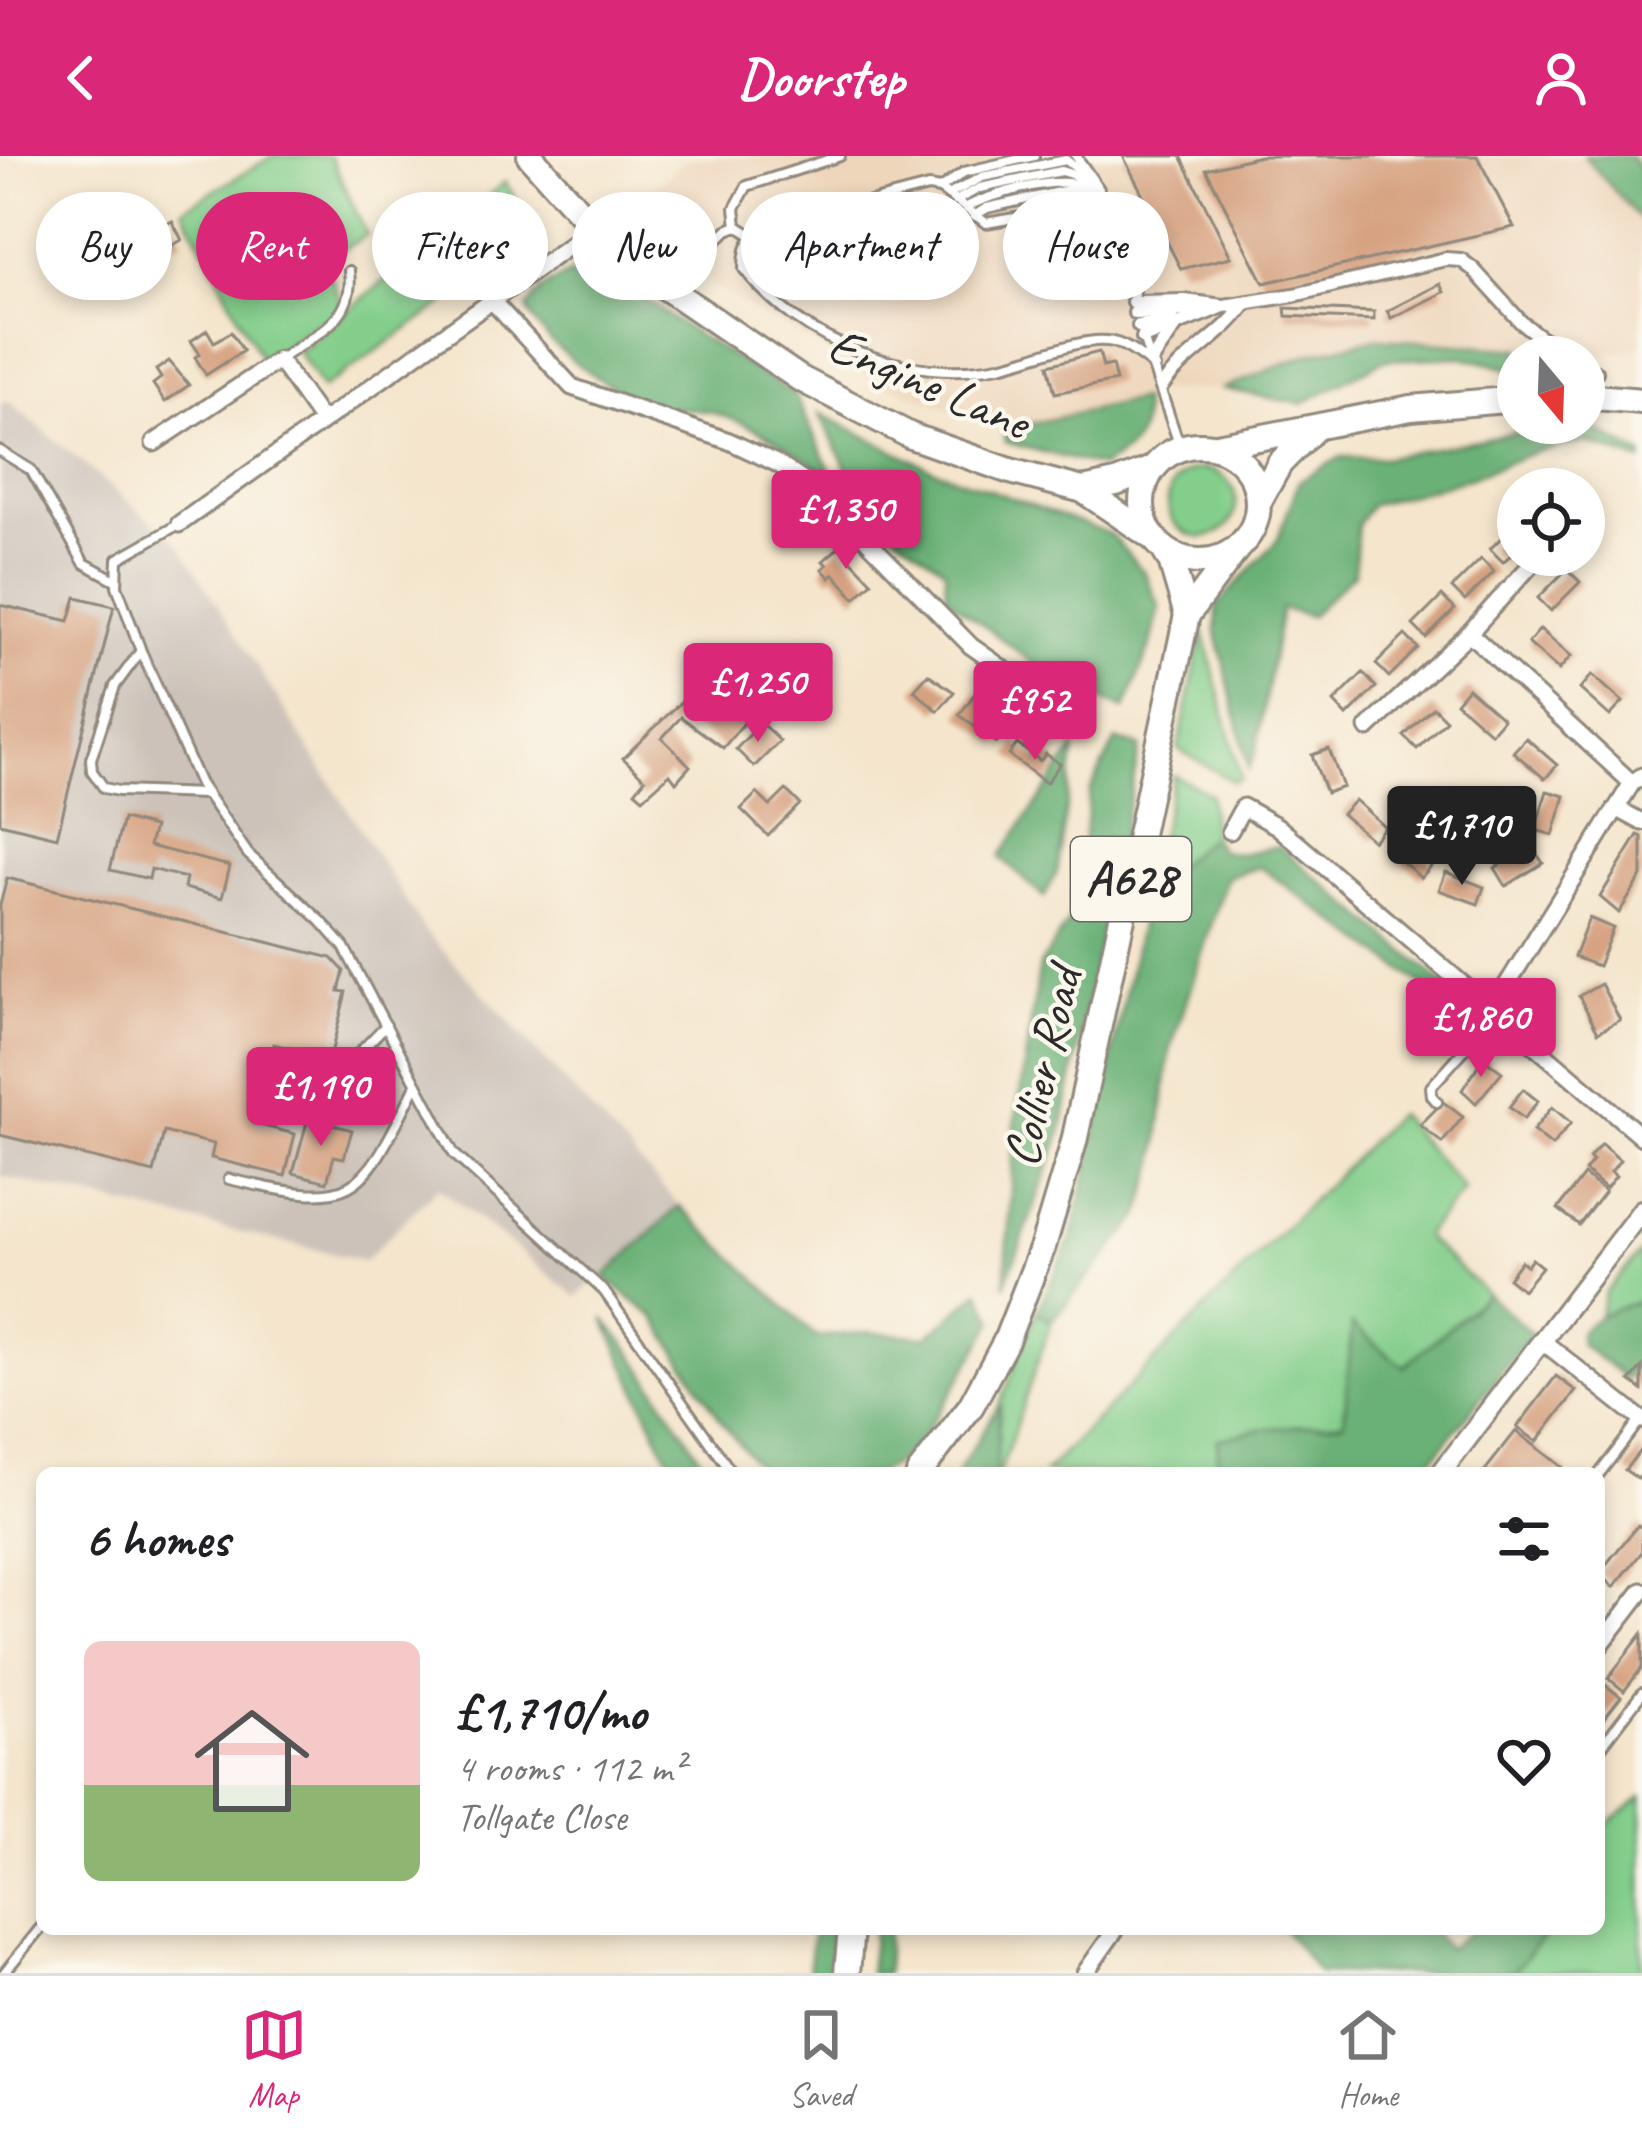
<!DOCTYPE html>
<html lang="en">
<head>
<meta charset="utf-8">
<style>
	:root { --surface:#fff; --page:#f6f6f6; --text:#202124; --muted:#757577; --line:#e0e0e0; --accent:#db2777 }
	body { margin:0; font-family:Caveat,sans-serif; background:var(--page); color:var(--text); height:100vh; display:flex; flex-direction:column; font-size:45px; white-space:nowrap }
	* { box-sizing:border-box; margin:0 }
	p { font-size:39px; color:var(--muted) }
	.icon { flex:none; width:66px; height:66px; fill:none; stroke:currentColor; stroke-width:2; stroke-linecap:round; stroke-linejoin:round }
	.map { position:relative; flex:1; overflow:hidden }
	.sheet { position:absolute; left:36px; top:1311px; width:1569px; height:468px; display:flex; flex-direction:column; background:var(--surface); border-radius:18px; box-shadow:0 6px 18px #0003 }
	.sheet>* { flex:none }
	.guide { position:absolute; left:36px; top:36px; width:1572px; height:108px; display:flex; gap:24px }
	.needle { width:78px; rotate:161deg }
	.fabs { position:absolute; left:1497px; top:180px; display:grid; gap:24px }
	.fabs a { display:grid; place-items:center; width:108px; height:108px; border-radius:50%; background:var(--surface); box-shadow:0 6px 18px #0003; font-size:60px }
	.price { position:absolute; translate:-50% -102px; padding:0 27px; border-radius:12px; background:var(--accent); color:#fff; font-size:39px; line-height:78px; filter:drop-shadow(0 3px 6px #0008) }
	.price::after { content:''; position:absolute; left:50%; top:72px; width:36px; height:27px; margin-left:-18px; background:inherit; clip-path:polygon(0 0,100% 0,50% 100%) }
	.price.selected { background:#222; color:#fff }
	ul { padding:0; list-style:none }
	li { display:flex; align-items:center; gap:36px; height:300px; padding:0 48px }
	li span { display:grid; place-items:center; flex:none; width:336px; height:240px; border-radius:18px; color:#555 }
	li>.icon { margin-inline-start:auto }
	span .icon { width:144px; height:144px; fill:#fffc; stroke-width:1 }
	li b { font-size:51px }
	h2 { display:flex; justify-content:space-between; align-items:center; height:144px; padding:0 48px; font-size:51px }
	.chip { padding:0 42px; border-radius:54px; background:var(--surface); box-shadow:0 6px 18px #0003; font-size:42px; line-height:108px }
	.chip.selected { background:var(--accent); color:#fff }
	header { display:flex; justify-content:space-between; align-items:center; height:156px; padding:0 48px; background:var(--accent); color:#fff; font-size:54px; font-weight:800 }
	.menu { display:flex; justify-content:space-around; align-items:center; height:168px; border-top:3px solid var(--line); background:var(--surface); font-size:33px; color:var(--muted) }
	.menu a { display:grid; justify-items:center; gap:6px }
	.menu .selected { color:var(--accent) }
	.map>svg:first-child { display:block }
</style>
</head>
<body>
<header><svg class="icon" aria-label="back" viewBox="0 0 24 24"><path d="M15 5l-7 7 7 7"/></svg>Doorstep<svg class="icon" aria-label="person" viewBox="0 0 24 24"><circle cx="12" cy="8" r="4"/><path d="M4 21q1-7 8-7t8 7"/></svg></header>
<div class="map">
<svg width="1642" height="1817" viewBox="0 0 1642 1817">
	<rect width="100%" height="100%" fill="#fbf7ec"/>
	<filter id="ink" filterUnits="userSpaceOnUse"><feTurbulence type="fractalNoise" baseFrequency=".00833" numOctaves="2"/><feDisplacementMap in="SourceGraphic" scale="24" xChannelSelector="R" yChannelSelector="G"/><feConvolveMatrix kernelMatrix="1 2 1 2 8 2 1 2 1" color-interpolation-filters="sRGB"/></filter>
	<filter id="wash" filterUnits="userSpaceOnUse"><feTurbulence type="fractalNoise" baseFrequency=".004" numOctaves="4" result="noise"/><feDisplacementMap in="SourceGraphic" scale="48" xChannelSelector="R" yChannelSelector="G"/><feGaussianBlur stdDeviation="2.7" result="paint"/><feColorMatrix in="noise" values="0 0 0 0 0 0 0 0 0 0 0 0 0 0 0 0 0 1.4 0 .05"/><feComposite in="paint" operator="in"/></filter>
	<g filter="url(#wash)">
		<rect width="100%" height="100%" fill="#f4e5cc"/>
		<path fill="#eed6bb" d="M690,0H1584L1642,66V190L1596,203L1585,220L1584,201H1521L1519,193L1308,198L1223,233L1153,235L1113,249L1003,274L881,227L713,130L643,42Z"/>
		<path fill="#ccc2b9" d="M0,246L11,247L179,388L425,775L680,1050L577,1141L438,1031L364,1105L0,1020Z"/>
		<g fill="#83ce8b" stroke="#577c5b" stroke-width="3">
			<path d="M273,0H330L367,79L324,105L344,153L262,205L183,53Z"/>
			<path d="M505,26L539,81L322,233L298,196Z"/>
			<circle cx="1202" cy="347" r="34"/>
			<path d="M1203,473L1241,622L1234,626L1178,593Z"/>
			<path d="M1174,619L1210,638L1212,680L1148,733Z"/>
			<path d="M1397,958L1464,1034L1424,1080L1487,1138L1404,1211L1352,1170L1344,1266L1262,1273L1218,1283L1219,1317H1044Z"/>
			<path d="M1642,1095V1144L1599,1160L1605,1137Z"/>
			<path d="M1037,1155L1051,1166L1000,1317H996L1000,1248Z"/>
			<path d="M1642,1641V1817H1512L1551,1773H1599V1719L1604,1713L1599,1697V1674Z"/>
		</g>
		<g fill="#6ab177" stroke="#4a6e51" stroke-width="3">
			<path d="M1584,0H1631L1642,16V66Z"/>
			<path d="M602,112L683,170L795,239L836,326C799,297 760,270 714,257C694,252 670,254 650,248C611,236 542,189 527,152C546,124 569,115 602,112Z"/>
			<path d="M1378,182L1520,193L1518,215L1463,201L1384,204L1302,248L1223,233L1308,198Z"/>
			<path d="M1141,243C1147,282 1132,293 1101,311L1005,286L1003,274Z"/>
			<path d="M819,257L930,312L1110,378L1144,416L1160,451L1151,488L1125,553L1053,522L946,441L945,413L869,358Z"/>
			<path d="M1567,267H1584L1642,299V306L1585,286L1535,296L1466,323L1371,349L1358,368L1354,417L1310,460L1281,453L1256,595L1249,613L1216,474L1217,449L1277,385L1299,325L1341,301L1383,302Z"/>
			<path d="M1116,584L1140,591L1060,981L1005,1130L1015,969L1040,809L1074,757L1090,635Z"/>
			<path d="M1075,592L1057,716L1044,741L1000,701Z"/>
			<path d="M1212,680L1220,695L1240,698L1279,690L1456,838L1445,845L1260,711L1227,721L1170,895L1156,1007L1140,1060L1051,1166L1037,1155L1072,1081L1148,733Z"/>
			<path d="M680,1050L816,1181L868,1176L927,1181L980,1135L994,1165C973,1200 915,1311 875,1317C840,1323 799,1317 763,1317L722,1266L655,1162L604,1121Z"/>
			<path d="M1487,1138L1532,1178L1421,1317H1219L1217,1283L1262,1273L1344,1266L1352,1169L1404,1211Z"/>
			<path d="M1642,1144V1202L1626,1223L1580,1188L1579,1177L1599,1160Z"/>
			<path d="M604,1162L633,1198L710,1317H675Z"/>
			<path d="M1000,1248L996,1317H957Z"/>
			<path d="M813,1773H834L831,1817H808Z"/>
			<path d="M874,1773H888L886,1817H869Z"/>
			<path d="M1283,1773H1430L1448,1793L1474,1773H1551L1512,1817H1319Z"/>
		</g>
		<g id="blocks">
			<g fill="#d6a180">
				<path d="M1123,0H1181L1231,101L1181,113Z"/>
				<path d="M1260,0H1477L1514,71L1264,127L1206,13Z"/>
				<path d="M172,65L182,84L156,98L145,80Z"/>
				<path d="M1440,128L1444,136L1391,162L1387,155Z"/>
				<path d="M1285,152L1374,156V164L1286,160Z"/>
				<path d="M207,174L214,186L231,176L243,195L206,219L195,201L200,198L191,185Z"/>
				<path d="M1099,196L1103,211L1112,209L1116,225L1055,237L1048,209Z"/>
				<path d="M169,205L189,229L165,246L153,228L161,222L156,214Z"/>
				<path d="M1518,365V392L1503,406L1490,393Z"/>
				<path d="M839,391L872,426L855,442L834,418L830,422L822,413L827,409L823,405Z"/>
				<path d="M1481,403L1494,416L1465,445L1452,432Z"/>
				<path d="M1567,413L1580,426L1551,455L1538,442Z"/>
				<path d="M1442,440L1455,453L1426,482L1413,469Z"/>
				<path d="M76,441L114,450L57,681L0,667V449L69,465Z"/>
				<path d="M1540,473L1571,500L1559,514L1528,487Z"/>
				<path d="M1405,479L1418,492L1389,521L1376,508Z"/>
				<path d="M1363,517L1376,531L1347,560L1334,546Z"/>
				<path d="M928,518L954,536L938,555L914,534Z"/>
				<path d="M1592,519L1623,546L1610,560L1580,533Z"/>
				<path d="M1468,532L1503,563L1491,577L1456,546Z"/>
				<path d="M976,536L1014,565L997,587L959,559Z"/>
				<path d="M696,542L711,553L721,542L748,562L723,592L681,561L662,582L690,610L676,626L670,618L643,642L635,635L645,623L623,602L682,545L688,551Z"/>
				<path d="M1433,551L1446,564L1417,593L1404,580Z"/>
				<path d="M761,567L780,585L754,611L736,593Z"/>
				<path d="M1526,582L1557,609L1545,623L1513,596Z"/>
				<path d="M1017,588L1040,605L1046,598L1060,608L1046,627L1009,599Z"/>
				<path d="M1329,593L1343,631L1326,637L1312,599Z"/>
				<path d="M786,634L800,648L768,680L741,653L757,637L770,650Z"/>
				<path d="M1547,635L1565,640L1553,679L1535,674Z"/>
				<path d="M1355,644L1385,671L1373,685L1342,658Z"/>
				<path d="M123,663L154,671L149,690L230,710L222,742L184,732L186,722L151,713L149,723L110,714Z"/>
				<path d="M1638,679L1642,681V720L1619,757L1600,741Z"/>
				<path d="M1402,681L1433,708L1421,722L1390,695Z"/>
				<path d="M1531,689L1543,707L1506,730L1495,712Z"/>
				<path d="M1446,716L1484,731L1478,748L1439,734Z"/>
				<path d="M7,722L332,802L344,815L339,835L346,836L330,902L274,888L255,968L295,978L285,1020L211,1002L214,988L164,976L154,1017L0,979V749Z"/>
				<path d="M1589,762L1613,772L1598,810L1574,801Z"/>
				<path d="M1601,828L1620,864L1598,876L1579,840Z"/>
				<path d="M1483,902L1502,916L1476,947L1462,934Z"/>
				<path d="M1523,933L1538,945L1524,963L1509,951Z"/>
				<path d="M1443,946L1463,961L1442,987L1420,969Z"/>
				<path d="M1552,951L1571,967L1552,990L1533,975Z"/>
				<path d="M308,962L352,974L344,1002L334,1000L327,1026L293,1017Z"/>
				<path d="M1601,988L1620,1004L1611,1016L1616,1020L1606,1032L1585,1015L1593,1005L1589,1002Z"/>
				<path d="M1584,1019L1605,1035L1579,1069L1558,1053Z"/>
				<path d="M1532,1103L1542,1111L1523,1134L1508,1122L1521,1105L1527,1110Z"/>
				<path d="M1642,1211V1234L1630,1225Z"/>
				<path d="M1556,1220L1576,1235L1537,1286L1517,1271Z"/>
				<path d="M1516,1275L1570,1317H1483Z"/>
				<path d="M1642,1292V1318L1638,1323L1625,1314Z"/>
				<path d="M1638,1369L1642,1372V1396L1614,1431L1599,1417Z"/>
				<path d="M1642,1478V1512L1624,1535L1608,1522Z"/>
				<path d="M1604,1528L1621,1541L1599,1569V1535Z"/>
			</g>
		</g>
	</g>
	<g filter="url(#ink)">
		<use href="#blocks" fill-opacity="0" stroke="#90887c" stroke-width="3"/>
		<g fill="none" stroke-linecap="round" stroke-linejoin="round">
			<defs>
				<g id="service">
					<path d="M1076,0L1099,33"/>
					<path d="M940,33L964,16L1034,0"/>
					<path d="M948,39L982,21L1066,4L1086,20L1099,47"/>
					<path d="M955,45L980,32L1061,15L1074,19L1087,31"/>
					<path d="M965,52C986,39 1059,19 1081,30L1089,47"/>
					<path d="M974,60L987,52L1068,34L1081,37"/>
					<path d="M737,70L735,52L747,30L840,0"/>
					<path d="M674,129L727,74L737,70L753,80"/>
					<path d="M1133,148C1138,102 1134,81 1101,47L986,67L940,33L928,31L759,75C746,85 744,97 744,113C801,187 909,228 999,210C1030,204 1077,182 1107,185C1126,187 1140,200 1155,211"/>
					<path d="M1142,179L1180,291"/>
					<path d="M279,204C315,177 356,165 349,115"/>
					<path d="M0,295L31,314L84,407L117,425"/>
					<path d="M179,368L118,403L117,430L141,495L200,628L248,698L321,765L344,791L454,998L604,1135L732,1317"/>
					<path d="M140,496L115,530L91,603L92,615L104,632L118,635L205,638"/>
					<path d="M290,930L343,940L358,898L386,869"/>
					<path d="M1437,946L1432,940L1431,931L1498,856"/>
					<path d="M229,1023C357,1053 359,1044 416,929"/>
					<path d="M1599,1318L1642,1262"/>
					<path d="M1601,1591L1642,1537"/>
					<path d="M4,1817L42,1770"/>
				</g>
				<g id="pedestrian">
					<path d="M1133,146L1185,145L1223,150"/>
					<path d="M1135,157L1206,153"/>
					<path d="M1139,170L1173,164"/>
					<path d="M1143,182L1224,150L1294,139L1446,103L1461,104L1473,113L1521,166L1566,201"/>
					<path d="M1152,204L1175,171"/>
					<path d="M1584,211L1596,216"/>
					<path d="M1162,230C1185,198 1223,180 1245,148"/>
				</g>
				<g id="minor">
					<path d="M493,146L572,231L729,285L778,308L820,336L971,490L1074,563"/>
					<path d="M154,287L279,204L322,265"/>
					<path d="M179,368L594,72"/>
					<path d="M1469,477L1632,627"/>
					<path d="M1368,572L1469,477L1540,399"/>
					<path d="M1618,653L1642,666"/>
					<path d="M1230,675L1243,651L1277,670L1642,981"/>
					<path d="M1493,851L1632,627L1642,620"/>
					<path d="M1541,1184L1642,1264"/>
					<path d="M1599,1491L1642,1435"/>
					<path d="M1085,1817L1116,1773"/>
				</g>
				<path id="tertiary" d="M1441,1317L1642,1054"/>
				<g id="primary">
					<path d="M530,0L594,72L639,113L799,222L911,280L1010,315L1083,334L1155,383"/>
					<path d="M1083,334L1116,327L1152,313"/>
				</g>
				<g id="trunk">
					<path d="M1584,240L1642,245"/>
					<circle cx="1200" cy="347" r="58"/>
					<path d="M1217,290L1411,252L1518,243"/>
					<path d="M1259,345L1280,307L1314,273"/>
					<path d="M1163,392L1171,405L1187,459"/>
					<path d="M919,1317L971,1250L1006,1185L1043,1090L1074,986L1187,459L1238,391"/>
					<path d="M847,1817L851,1773"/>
				</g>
			</defs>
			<use href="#service" stroke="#90887c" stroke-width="14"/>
			<use href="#pedestrian" stroke="#90887c" stroke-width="18"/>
			<use href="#minor" stroke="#90887c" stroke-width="21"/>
			<use href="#tertiary" stroke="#90887c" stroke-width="24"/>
			<use href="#primary" stroke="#90887c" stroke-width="30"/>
			<use href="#trunk" stroke="#90887c" stroke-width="30"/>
			<use href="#service" stroke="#fff" stroke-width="8"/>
			<use href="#pedestrian" stroke="#fff" stroke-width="12"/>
			<use href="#minor" stroke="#fff" stroke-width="15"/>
			<use href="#tertiary" stroke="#fff" stroke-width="18"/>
			<use href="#primary" stroke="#fff" stroke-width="24"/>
			<use href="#trunk" stroke="#fff" stroke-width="24"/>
		</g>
	</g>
	<g text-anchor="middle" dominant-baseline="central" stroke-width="9" stroke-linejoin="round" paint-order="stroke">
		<rect fill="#fbf7ec" stroke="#696865" stroke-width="3" x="1071" y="681" width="120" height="84" rx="9"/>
		<g font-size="48" font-weight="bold" fill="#2b2b2b">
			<text x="1131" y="723">A628</text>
		</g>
		<g font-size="51" fill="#2b2b2b" stroke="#fbf7ec">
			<text transform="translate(929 227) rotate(23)">Engine Lane</text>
			<text transform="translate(1042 911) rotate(-77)">Collier Road</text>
		</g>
	</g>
</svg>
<div class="fabs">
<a><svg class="needle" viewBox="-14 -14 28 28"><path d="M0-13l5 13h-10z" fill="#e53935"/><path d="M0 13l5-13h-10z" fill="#757577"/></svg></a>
<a><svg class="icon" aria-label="locate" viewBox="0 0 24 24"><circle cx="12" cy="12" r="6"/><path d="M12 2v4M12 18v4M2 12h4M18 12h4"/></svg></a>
</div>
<b class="price" style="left:846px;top:416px">£1,350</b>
<b class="price" style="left:758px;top:589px">£1,250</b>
<b class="price" style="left:1035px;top:607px">£952</b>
<b class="price selected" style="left:1462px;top:732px">£1,710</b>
<b class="price" style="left:1481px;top:924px">£1,860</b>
<b class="price" style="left:321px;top:993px">£1,190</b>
<div class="guide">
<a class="chip">Buy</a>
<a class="chip selected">Rent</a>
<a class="chip">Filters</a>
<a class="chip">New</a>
<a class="chip">Apartment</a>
<a class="chip">House</a>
</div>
<section class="sheet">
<h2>6 homes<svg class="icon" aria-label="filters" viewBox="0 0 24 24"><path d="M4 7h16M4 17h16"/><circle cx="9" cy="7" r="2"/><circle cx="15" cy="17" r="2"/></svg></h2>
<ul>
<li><span style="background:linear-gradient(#f6c9c9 60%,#8fb573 0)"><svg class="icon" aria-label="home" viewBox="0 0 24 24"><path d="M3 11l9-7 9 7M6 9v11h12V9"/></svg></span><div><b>£1,710/mo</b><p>4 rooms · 112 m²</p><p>Tollgate Close</p></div><svg class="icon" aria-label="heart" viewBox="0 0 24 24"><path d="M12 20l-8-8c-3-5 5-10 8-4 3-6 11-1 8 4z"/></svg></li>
</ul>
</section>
</div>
<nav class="menu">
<a class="selected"><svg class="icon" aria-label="map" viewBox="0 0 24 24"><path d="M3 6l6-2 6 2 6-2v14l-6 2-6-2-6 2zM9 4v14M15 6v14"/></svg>Map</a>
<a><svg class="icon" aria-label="saved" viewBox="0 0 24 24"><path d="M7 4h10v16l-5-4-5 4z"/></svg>Saved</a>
<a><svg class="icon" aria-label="home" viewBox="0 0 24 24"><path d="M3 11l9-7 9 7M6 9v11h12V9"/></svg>Home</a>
</nav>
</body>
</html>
